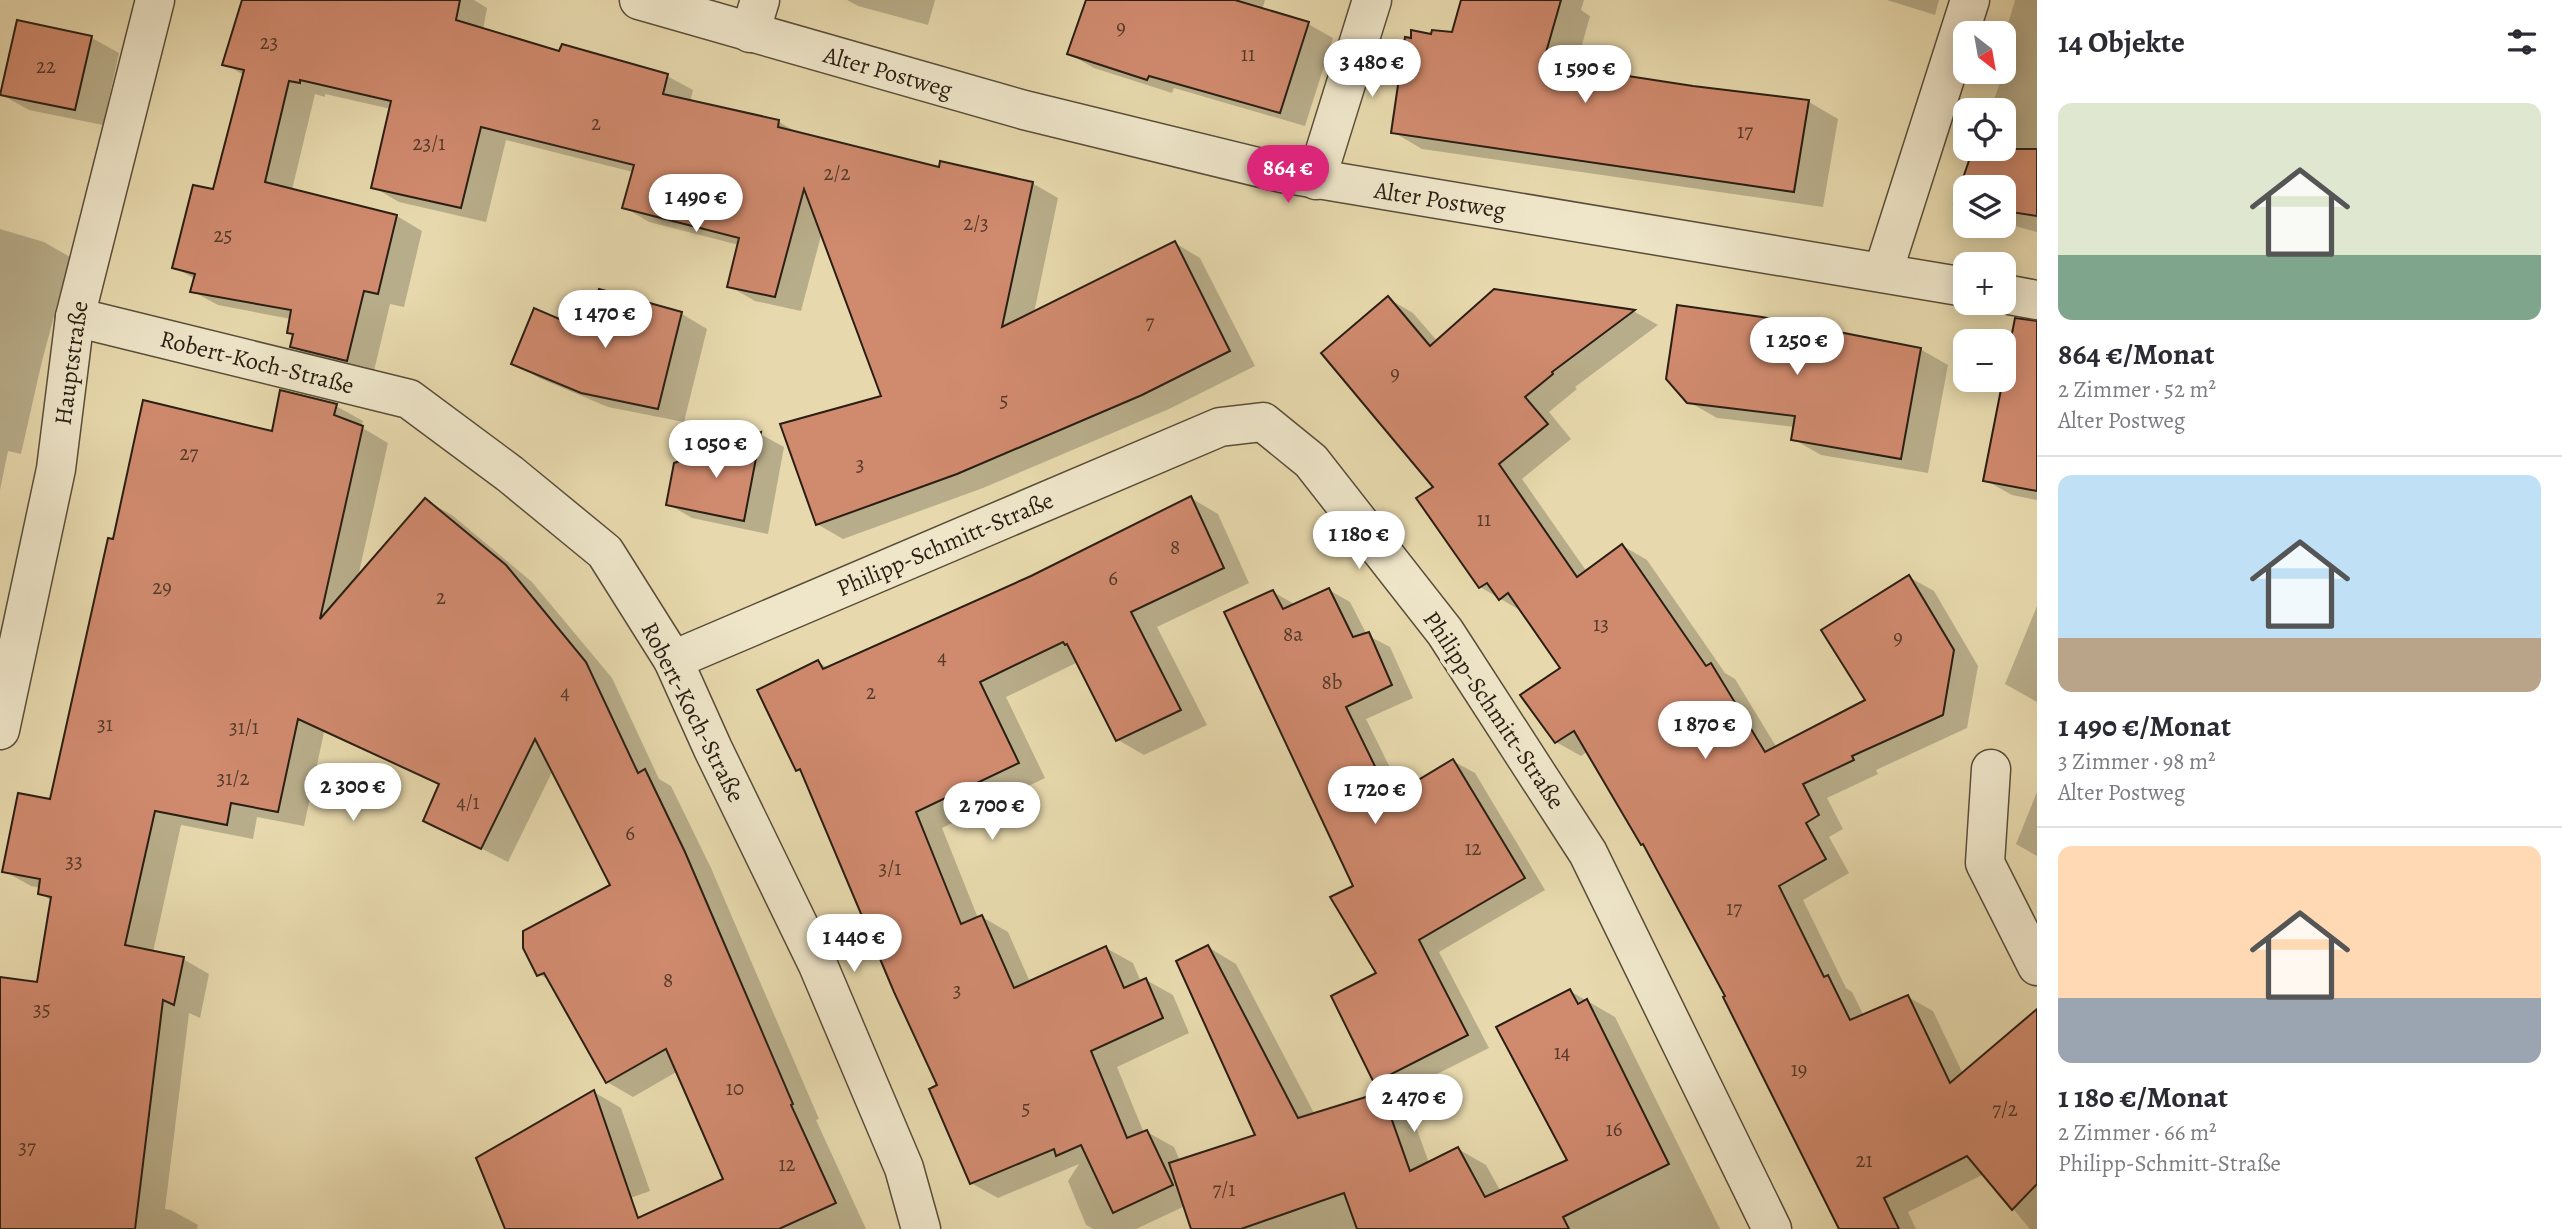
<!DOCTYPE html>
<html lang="de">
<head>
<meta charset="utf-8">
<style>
	:root { --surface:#fff; --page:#f7f7f7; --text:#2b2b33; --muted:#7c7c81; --line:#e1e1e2; --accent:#db2777 }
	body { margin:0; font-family:Alegreya,serif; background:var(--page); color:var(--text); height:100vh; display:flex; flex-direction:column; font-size:26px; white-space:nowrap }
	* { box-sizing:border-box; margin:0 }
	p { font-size:23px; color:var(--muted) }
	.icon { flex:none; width:38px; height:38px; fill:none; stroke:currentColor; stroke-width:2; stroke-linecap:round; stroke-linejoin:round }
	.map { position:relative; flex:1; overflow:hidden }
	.panel { display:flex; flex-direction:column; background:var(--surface); width:525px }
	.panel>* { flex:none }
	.needle { width:46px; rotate:149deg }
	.buttons { position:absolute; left:1953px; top:21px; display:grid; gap:14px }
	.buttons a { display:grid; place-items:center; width:63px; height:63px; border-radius:14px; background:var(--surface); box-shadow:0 4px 18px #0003; font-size:35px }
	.price { position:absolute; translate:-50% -60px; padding:0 16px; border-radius:24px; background:#fff; color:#222; font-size:23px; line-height:46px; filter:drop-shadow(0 2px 4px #0008) }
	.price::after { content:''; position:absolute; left:50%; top:42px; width:21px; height:16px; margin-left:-10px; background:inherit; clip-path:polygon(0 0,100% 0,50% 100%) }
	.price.active { background:var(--accent); color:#fff }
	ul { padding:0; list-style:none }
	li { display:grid; align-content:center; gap:14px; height:371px; padding:0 21px }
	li+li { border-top:2px solid var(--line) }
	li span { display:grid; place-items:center; height:217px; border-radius:14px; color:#555 }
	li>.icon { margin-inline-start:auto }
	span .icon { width:126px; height:126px; fill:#fffc; stroke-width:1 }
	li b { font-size:30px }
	h2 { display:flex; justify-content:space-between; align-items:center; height:84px; padding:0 21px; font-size:30px }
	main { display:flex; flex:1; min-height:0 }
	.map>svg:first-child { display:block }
</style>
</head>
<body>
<main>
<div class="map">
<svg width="2037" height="1229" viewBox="0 0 2037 1229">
	<rect width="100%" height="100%" fill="#e7d9ad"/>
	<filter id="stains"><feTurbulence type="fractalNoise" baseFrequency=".00286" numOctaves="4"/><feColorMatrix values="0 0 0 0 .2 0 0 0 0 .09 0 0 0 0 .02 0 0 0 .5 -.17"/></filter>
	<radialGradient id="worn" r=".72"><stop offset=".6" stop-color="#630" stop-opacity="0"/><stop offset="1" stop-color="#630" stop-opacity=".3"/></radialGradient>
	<g fill="#0003">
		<path d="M242,0H474L487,8L483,30L560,54L667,76L693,90L690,102L779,122L800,134L941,169L1032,183L1058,198L1034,313L1175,243L1200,258L1255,366L1169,409L983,488L843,539L817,524L883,397L822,232L801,311L755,301L729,286L739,245L649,222L624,207L633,172L506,140L486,222L399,202L373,187L391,109L325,94V97L315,94L292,190L397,216L422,231L404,307L390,304L373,375L317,361L292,346L294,335L289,332L291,319L218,305L192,291L195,279L174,267L215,191L244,75L224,64Z"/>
		<path d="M847,0H935L928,25L858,6Z"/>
		<path d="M1087,0H1265L1262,10L1308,24L1333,38L1305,126L1174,88L1172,93L1094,68L1069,54Z"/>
		<path d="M1463,0H1584L1581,10L1590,16L1575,70L1809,102L1838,119L1823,207L1422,149L1393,132L1433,36L1453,34Z"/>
		<path d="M1887,0H1939L1935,15Z"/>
		<path d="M2015,0H2037V232L2004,223V187H1965V208L1956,203L1974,149H2004V110H1990L2004,72L2008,51L2004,48V38Z"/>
		<path d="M92,38L119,53L103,125L29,110L2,95Z"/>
		<path d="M0,229L44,242L70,257L42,361L21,454L8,451L0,490Z"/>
		<path d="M600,291L682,314L707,329L684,422L608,407L539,378L514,363L588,333Z"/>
		<path d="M1494,291L1635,312L1658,325L1575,387L1577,389L1549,412L1571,439L1522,479L1587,572L1623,546L1647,560L1725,673L1735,679L1777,748L1867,701L1909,577L1934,591L1978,666L1967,728L1876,770L1878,774L1827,798L1843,829L1829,837L1849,873L1803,900L1846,988L1852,992L1864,1016L1908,997L1933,1011L1963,1074L2037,1031V1229H2030L1984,1174L1908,1212L1916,1229H1846L1728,996L1647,846L1588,751L1581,756L1556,742L1562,669L1523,612L1480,587L1435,487L1389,299L1413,313L1438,342Z"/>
		<path d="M1920,349L1948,365L1928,473L1821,455L1793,439L1795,427L1717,418L1689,402Z"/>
		<path d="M2037,374V500L2012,495L1985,480Z"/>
		<path d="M336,406L363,421L361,427L388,443L358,577L425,500L452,515L532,582L612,678L659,779L671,786L711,868L819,1119L816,1120L866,1229H679L726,1180L678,1071L633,1097L607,1082L550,981L539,974L612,885L553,770L508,862L425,820L440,785L324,732L304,826L257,817L253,839L181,825L153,952L183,959L209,974L200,1018L189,1013L165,1209L171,1210L198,1225L197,1229H0V979L39,984L52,901L40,893L41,888L31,886L4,871L51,801L114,541L273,433Z"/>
		<path d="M760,434L784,447L768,534L692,518L668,504Z"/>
		<path d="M1191,498L1218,514L1249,583L1157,627L1207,725L1144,755L1118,740L1078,662L1006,697L1045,778L942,828L978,918L982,917L1008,932L1030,982L1106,948L1133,963L1141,982L1146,980L1173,995L1189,1033L1117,1067L1144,1133L1147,1132L1174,1147L1180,1161L1257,1136L1208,947L1236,964L1315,1115L1382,1094L1410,1110L1429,1163L1458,1149L1486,1165L1501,1192L1569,1161L1570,991L1615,1017L1720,1229H1193L1185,1206L1136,1229H1093L1086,1225L1068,1181L1079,1164L998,1198L971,1183L939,1086L804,774L797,770L818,662L828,668L1031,577Z"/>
		<path d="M1329,590L1350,602L1367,635L1390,647L1413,698L1366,719L1402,792L1453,761L1475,773L1545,890L1439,952L1489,1048L1397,1094L1375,1082L1378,974L1273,592L1296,605Z"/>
		<path d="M2037,606V702L2005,684Z"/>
		<path d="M2037,792V856L2016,844Z"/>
		<path d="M594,1092L621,1108L650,1191L543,1229H521Z"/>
	</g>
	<g fill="#d08a6e" stroke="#2a1f14" stroke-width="2">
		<path d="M242,0H460L456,20L559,51L562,44L668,74L663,94L779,120L778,127L939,167L940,161L1033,182L1002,327L1175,241L1230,351L1142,395L957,474L816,525L780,424L881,396L804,189L775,297L727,287L739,238L622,208L634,165L481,127L461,208L371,188L391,101L300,80V83L289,81L265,182L397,215L378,294L364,291L347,361L290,347L293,334L287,333L291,310L190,292L195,274L172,268L193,185L213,189L244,70L222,65Z"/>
		<path d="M1086,0H1235L1309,22L1280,113L1149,76L1147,80L1067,54Z"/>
		<path d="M1461,0H1561L1543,63L1693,86L1809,100L1794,192L1391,133L1405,37L1411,38V30L1431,34L1432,30L1452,32Z"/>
		<path d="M17,20L92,36L75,110L0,95Z"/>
		<path d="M1973,149H2037V216L2004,211V187H1965V205L1954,204Z"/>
		<path d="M599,289L682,312L658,409L581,393L511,364L534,308L587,331Z"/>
		<path d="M1494,289L1635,310L1552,372L1553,374L1525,397L1548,424L1499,464L1577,577L1622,544L1706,666L1711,663L1765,752L1865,700L1821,630L1909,575L1954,650L1943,715L1852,756L1854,760L1803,784L1819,815L1806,823L1826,859L1779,886L1824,977L1828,975L1850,1020L1908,995L1950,1083L2037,1009V1184L2012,1210L1967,1156L1884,1198L1899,1229H1839L1723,997L1725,996L1643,844L1641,845L1574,731L1555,743L1520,695L1560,668L1508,593L1499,600L1487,583L1479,588L1416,498L1433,487L1321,353L1388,296L1430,346Z"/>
		<path d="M1677,305L1762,317L1921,348L1901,459L1791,440L1795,416L1687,403L1666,379Z"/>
		<path d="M2015,318L2037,321V491L1983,481Z"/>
		<path d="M280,390L337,404L334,415L363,426L320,619L425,498L506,565L586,662L638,773L645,769L685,852L793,1104L791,1105L836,1203L779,1229H505L476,1158L594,1090L638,1218L723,1179L666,1049L606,1083L544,973L537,976L523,948V931L610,885L535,739L481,849L423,821L439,784L298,719L278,812L231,803L227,825L155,811L125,945L184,957L174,1005L163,1000L135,1229H0V977L37,982L51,897L38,894L40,879L2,872L18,793L50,799L108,538L113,539L143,400L272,431Z"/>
		<path d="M761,432L744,521L666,505L674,463Z"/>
		<path d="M1191,496L1224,568L1131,612L1181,710L1116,741L1067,644L1065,645L1063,642L980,682L1019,763L916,812L961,924L982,915L1014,988L1106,946L1124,988L1146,978L1163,1018L1091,1051L1127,1138L1147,1130L1173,1185L1113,1213L1081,1145L1056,1156L1054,1149L970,1184L929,1089L937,1085L894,992L800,769L796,771L757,690L818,660L823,669L1031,576Z"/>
		<path d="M1329,588L1353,637L1369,632L1392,685L1346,707L1390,797L1453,759L1525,878L1419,940L1468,1035L1374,1083L1331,996L1376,973L1330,897L1353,886L1224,612L1273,590L1283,609Z"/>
		<path d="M1208,945L1298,1118L1382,1092L1410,1171L1458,1147L1485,1197L1567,1160L1496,1027L1570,989L1578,1004L1587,999L1669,1164L1563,1217L1569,1229H1357L1344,1193L1241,1229H1191L1169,1163L1255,1135L1176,961Z"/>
	</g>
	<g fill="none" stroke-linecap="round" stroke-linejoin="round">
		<defs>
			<g id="minor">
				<path d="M639,0L1024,110L1282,173L1965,287"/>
				<path d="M750,33L760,0"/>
				<path d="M1316,180L1372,0"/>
				<path d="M1883,272L1970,0"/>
				<path d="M2004,294L2037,300"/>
				<path d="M75,317L409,399L510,474L605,552L673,660L713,749L818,965L904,1168L921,1229"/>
				<path d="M673,660L1220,427L1263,422L1311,461L1445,632L1588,853L1772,1229"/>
				<path d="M0,730L56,469L75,317L155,0"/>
				<path d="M1991,769L1985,863L2037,966"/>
			</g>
		</defs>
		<use href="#minor" stroke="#594e3a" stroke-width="41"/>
		<use href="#minor" stroke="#efe6ca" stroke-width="38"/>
	</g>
	<g text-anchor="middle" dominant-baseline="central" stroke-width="7" stroke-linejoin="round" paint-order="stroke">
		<g font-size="21" fill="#543a2a">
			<text x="1121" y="27">9</text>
			<text x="269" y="42">23</text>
			<text x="1248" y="54">11</text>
			<text x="46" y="66">22</text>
			<text x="596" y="123">2</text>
			<text x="1745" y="131">17</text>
			<text x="429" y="143">23/1</text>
			<text x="837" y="173">2/2</text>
			<text x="976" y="223">2/3</text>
			<text x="223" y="235">25</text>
			<text x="1150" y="322">7</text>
			<text x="1395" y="373">9</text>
			<text x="1004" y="400">5</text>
			<text x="189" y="453">27</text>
			<text x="860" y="464">3</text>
			<text x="1484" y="519">11</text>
			<text x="1175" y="547">8</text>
			<text x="1113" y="578">6</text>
			<text x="162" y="587">29</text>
			<text x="441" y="597">2</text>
			<text x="1601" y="624">13</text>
			<text x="1293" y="634">8a</text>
			<text x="1898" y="637">9</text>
			<text x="942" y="657">4</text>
			<text x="1332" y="682">8b</text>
			<text x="565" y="692">4</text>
			<text x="871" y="692">2</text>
			<text x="105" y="724">31</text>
			<text x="244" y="727">31/1</text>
			<text x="233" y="778">31/2</text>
			<text x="468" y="802">4/1</text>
			<text x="630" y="833">6</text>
			<text x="1473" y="848">12</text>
			<text x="74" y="861">33</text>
			<text x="890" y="868">3/1</text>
			<text x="1734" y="908">17</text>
			<text x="668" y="980">8</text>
			<text x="957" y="990">3</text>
			<text x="42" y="1009">35</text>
			<text x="1562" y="1052">14</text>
			<text x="1799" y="1069">19</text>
			<text x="735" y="1088">10</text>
			<text x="1026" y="1108">5</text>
			<text x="2005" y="1109">7/2</text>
			<text x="1614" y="1129">16</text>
			<text x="27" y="1147">37</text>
			<text x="1864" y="1160">21</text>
			<text x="787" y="1164">12</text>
			<text x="1224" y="1189">7/1</text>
		</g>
		<g font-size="24" fill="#2a1f14" stroke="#efe6ca">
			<text transform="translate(888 72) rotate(16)">Alter Postweg</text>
			<text transform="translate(1440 200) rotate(9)">Alter Postweg</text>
			<text transform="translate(257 362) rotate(14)">Robert-Koch-Straße</text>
			<text transform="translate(71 363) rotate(-82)">Hauptstraße</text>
			<text transform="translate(945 544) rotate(-23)">Philipp-Schmitt-Straße</text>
			<text transform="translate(1494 710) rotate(56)">Philipp-Schmitt-Straße</text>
			<text transform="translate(693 712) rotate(63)">Robert-Koch-Straße</text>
		</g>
	</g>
	<rect width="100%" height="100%" filter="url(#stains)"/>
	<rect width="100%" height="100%" fill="url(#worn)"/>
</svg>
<div class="buttons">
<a><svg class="needle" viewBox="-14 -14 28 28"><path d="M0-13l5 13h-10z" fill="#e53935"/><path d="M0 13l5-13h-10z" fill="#7c7c81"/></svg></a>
<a><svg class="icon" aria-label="locate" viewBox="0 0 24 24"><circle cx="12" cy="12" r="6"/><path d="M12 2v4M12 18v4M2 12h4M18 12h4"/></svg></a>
<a><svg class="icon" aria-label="layers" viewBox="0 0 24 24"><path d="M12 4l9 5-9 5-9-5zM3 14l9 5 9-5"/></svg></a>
<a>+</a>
<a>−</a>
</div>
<b class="price" style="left:1372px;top:99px">3 480 €</b>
<b class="price" style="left:1585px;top:105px">1 590 €</b>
<b class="price active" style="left:1288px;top:205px">864 €</b>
<b class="price" style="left:696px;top:234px">1 490 €</b>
<b class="price" style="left:605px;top:350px">1 470 €</b>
<b class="price" style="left:1797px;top:377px">1 250 €</b>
<b class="price" style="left:716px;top:480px">1 050 €</b>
<b class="price" style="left:1359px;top:571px">1 180 €</b>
<b class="price" style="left:1705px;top:761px">1 870 €</b>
<b class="price" style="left:353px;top:823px">2 300 €</b>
<b class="price" style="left:1375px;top:826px">1 720 €</b>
<b class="price" style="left:992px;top:842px">2 700 €</b>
<b class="price" style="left:854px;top:974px">1 440 €</b>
<b class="price" style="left:1414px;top:1134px">2 470 €</b>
</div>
<section class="panel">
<h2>14 Objekte<svg class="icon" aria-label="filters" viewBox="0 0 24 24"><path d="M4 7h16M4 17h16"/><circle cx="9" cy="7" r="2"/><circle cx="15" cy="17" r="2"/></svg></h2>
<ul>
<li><span style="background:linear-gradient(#dfe7d0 70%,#7fa58c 0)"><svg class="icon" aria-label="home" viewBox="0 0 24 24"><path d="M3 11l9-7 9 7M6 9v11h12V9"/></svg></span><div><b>864 €/Monat</b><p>2 Zimmer · 52 m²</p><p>Alter Postweg</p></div></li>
<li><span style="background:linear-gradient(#bfe0f5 75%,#b9a48a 0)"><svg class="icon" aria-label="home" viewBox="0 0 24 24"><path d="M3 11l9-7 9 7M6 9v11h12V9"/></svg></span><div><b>1 490 €/Monat</b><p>3 Zimmer · 98 m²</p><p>Alter Postweg</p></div></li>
<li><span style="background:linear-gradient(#ffd9b3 70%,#9aa5b1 0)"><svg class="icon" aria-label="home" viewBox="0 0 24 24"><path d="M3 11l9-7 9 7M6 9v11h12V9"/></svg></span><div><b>1 180 €/Monat</b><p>2 Zimmer · 66 m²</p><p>Philipp-Schmitt-Straße</p></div></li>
</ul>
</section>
</main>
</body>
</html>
